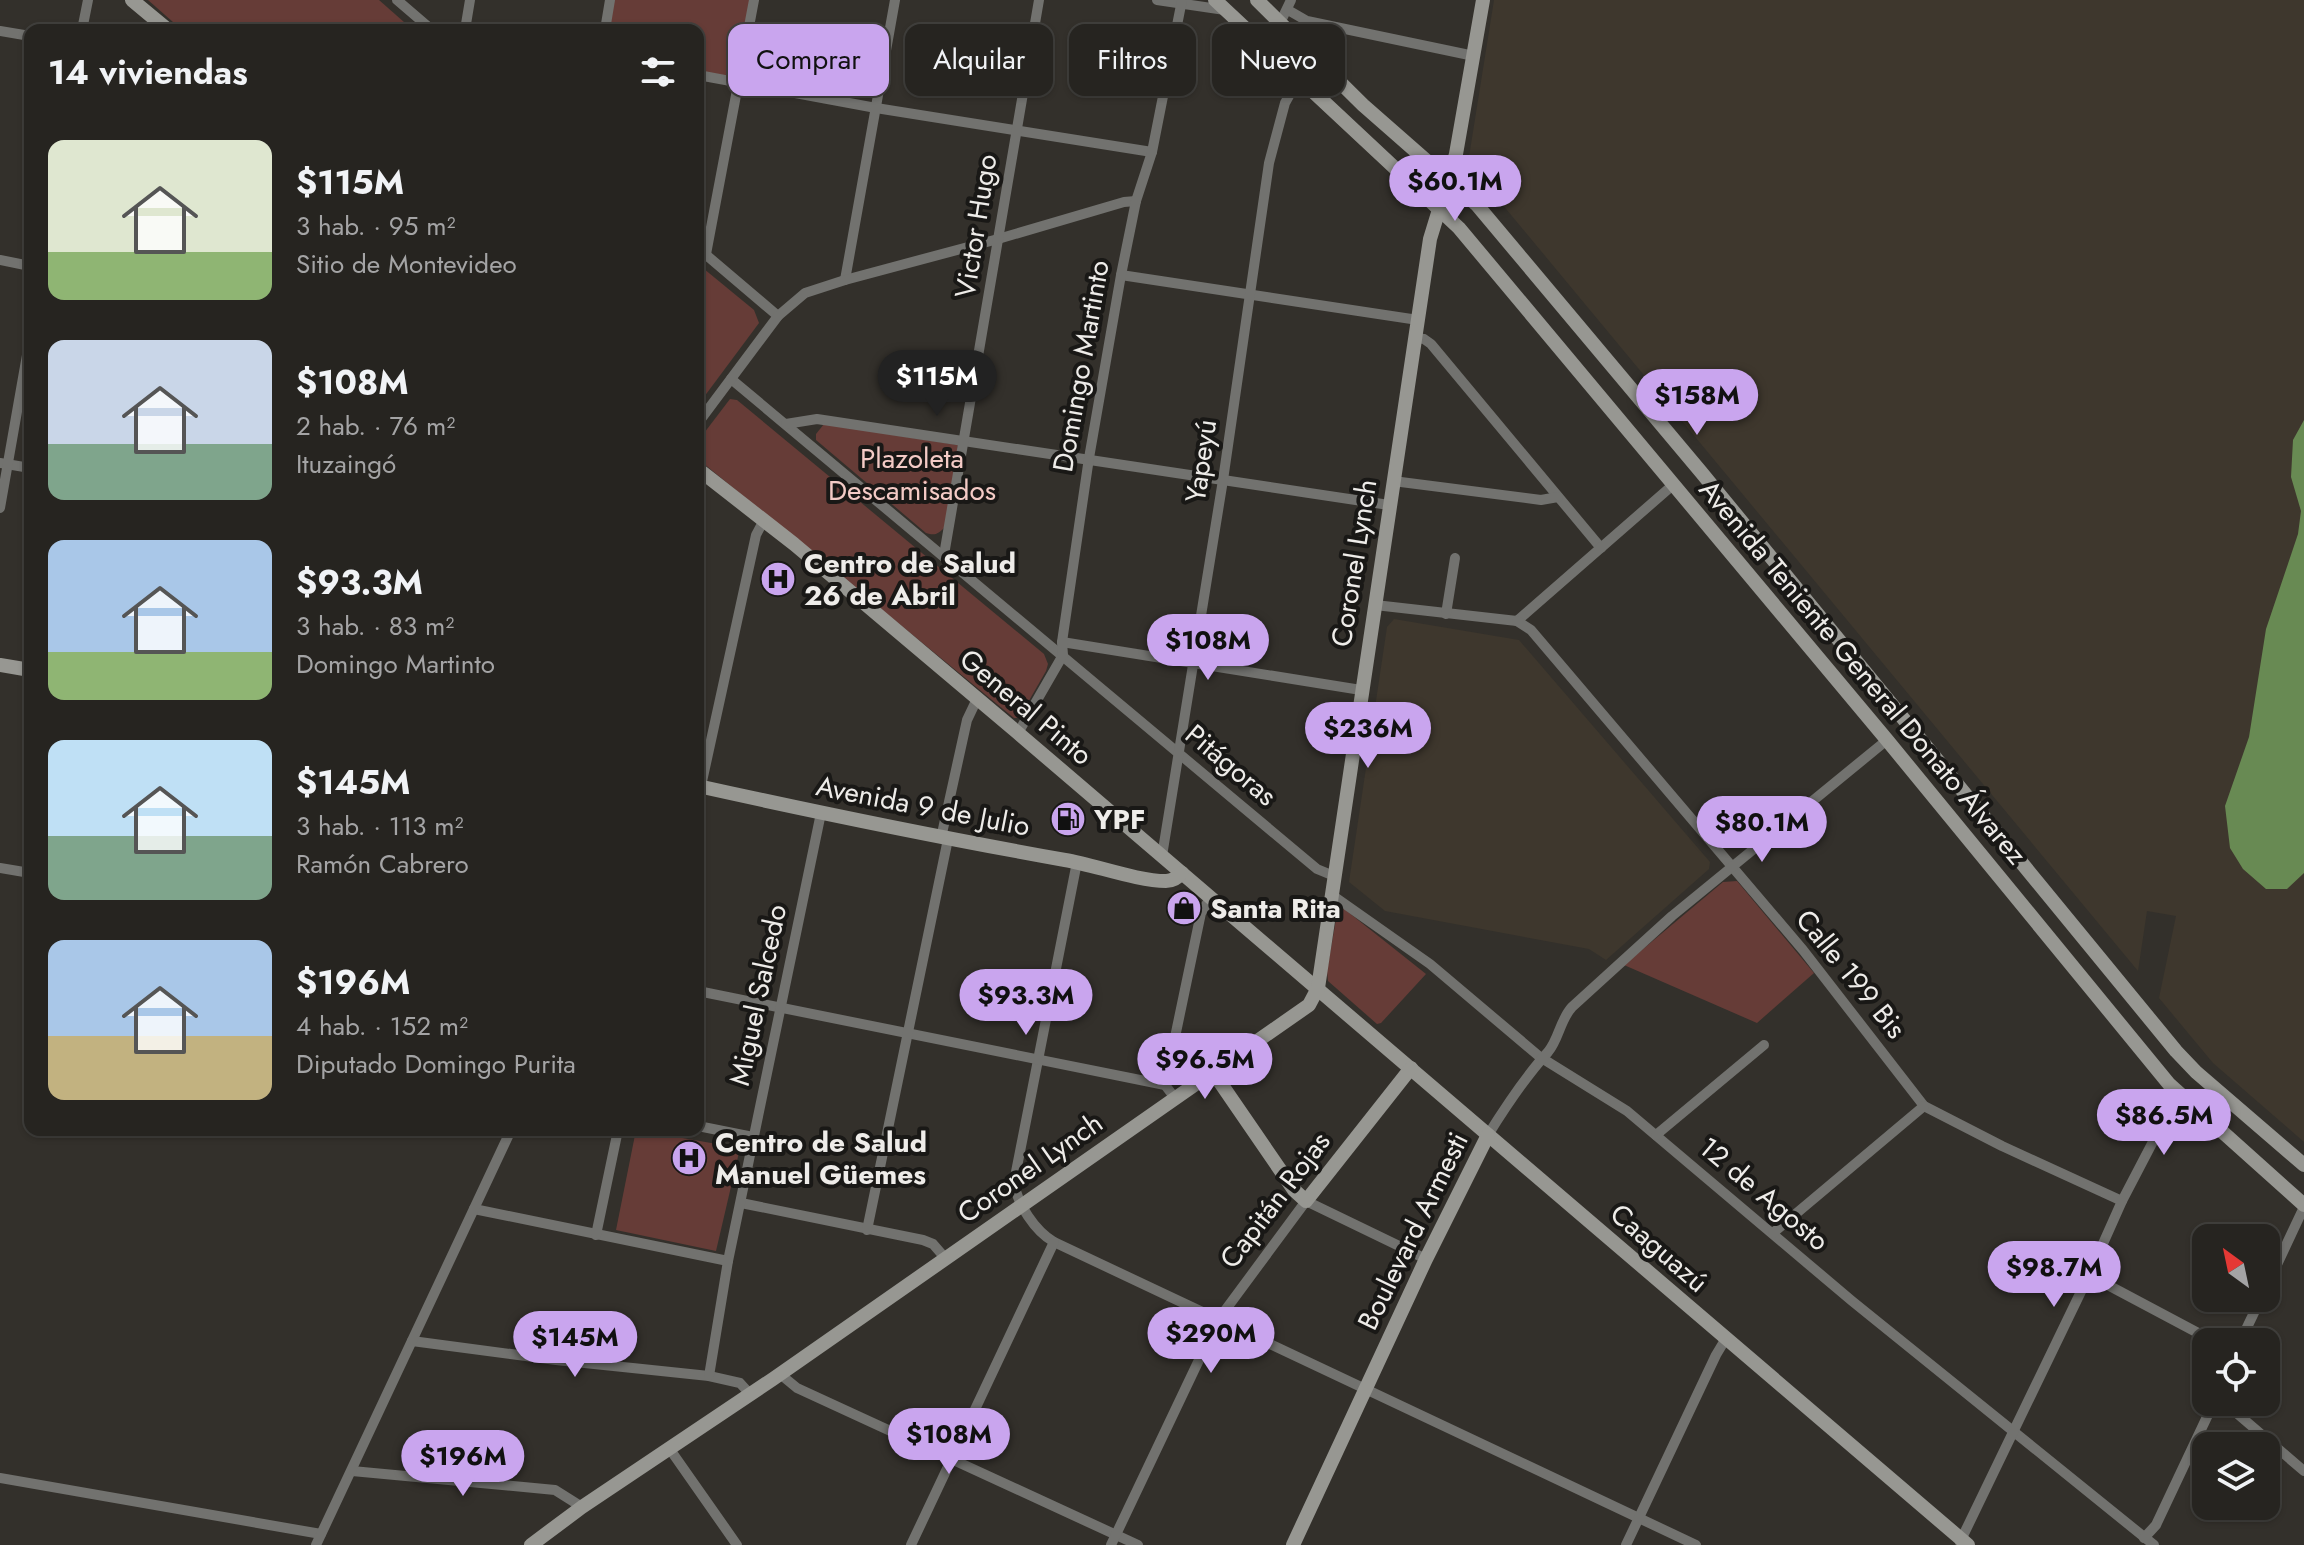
<!DOCTYPE html>
<html lang="es">
<head>
<meta charset="utf-8">
<style>
	:root { --surface:#262420; --page:#32302d; --text:#f1f3f6; --muted:#a4a4a5; --line:#42413e; --accent:#c9a5ee }
	body { margin:0; font-family:Jost,sans-serif; background:var(--page); color:var(--text); height:100vh; display:flex; flex-direction:column; font-size:30px; white-space:nowrap }
	* { box-sizing:border-box; margin:0 }
	p { font-size:26px; color:var(--muted) }
	.icon { flex:none; width:44px; height:44px; fill:none; stroke:currentColor; stroke-width:2; stroke-linecap:round; stroke-linejoin:round }
	.map { position:relative; flex:1; overflow:hidden }
	.sheet { position:absolute; left:24px; top:24px; width:680px; height:1112px; display:flex; flex-direction:column; background:var(--surface); border-radius:16px; box-shadow:0 2px 6px #0004,0 0 0 2px var(--line) }
	.sheet>* { flex:none }
	.banner { position:absolute; left:728px; top:24px; width:760px; height:72px; display:flex; gap:16px }
	.needle { width:52px; rotate:327deg }
	.fabs { position:absolute; left:2192px; top:1224px; display:grid; gap:16px }
	.fabs a { display:grid; place-items:center; width:88px; height:88px; border-radius:16px; background:var(--surface); box-shadow:0 2px 6px #0004,0 0 0 2px var(--line); font-size:40px }
	.price { position:absolute; translate:-50% -68px; padding:0 18px; border-radius:28px; background:var(--accent); color:#111; font-size:26px; line-height:52px; filter:drop-shadow(0 2px 4px #0008) }
	.price::after { content:''; position:absolute; left:50%; top:48px; width:24px; height:18px; margin-left:-12px; background:inherit; clip-path:polygon(0 0,100% 0,50% 100%) }
	.price.on { background:#222; color:#fff }
	ul { padding:0; list-style:none }
	li { display:flex; align-items:center; gap:24px; height:200px; padding:0 24px }
	li span { display:grid; place-items:center; flex:none; width:224px; height:160px; border-radius:16px; color:#555 }
	li>.icon { margin-inline-start:auto }
	span .icon { width:96px; height:96px; fill:#fffc; stroke-width:1 }
	li b { font-size:34px }
	h2 { display:flex; justify-content:space-between; align-items:center; height:96px; padding:0 24px; font-size:34px }
	.pill { padding:0 28px; border-radius:16px; background:var(--surface); box-shadow:0 2px 6px #0004,0 0 0 2px var(--line); font-size:28px; line-height:72px }
	.pill.on { background:var(--accent); color:#111 }
	.map>svg:first-child { display:block }
</style>
</head>
<body>
<div class="map">
<svg width="2304" height="1545" viewBox="0 0 2304 1545">
	<rect width="100%" height="100%" fill="#33302b"/>
	<g fill="#3e372d">
		<path d="M1494,0H2304V1142L2213,1063L2159,998L2176,916L2147,911L2138,971L1468,163Z"/>
		<path d="M1394,619L1519,640L1710,862L1709,869L1606,960L1589,949L1385,911L1349,882L1387,627Z"/>
	</g>
	<g fill="#663c37">
		<path d="M148,0H379L413,30H182Z"/>
		<path d="M610,0H754L739,82L698,75V30H605Z"/>
		<path d="M698,264L754,310L759,323L698,405Z"/>
		<path d="M730,399L737,400L1044,654L1048,664L1046,671L1019,718H1014L698,459V441Z"/>
		<path d="M824,424L958,445L945,527C938,534 935,536 926,533L816,440V434Z"/>
		<path d="M1737,881L1814,973L1757,1023L1624,965L1723,882Z"/>
		<path d="M1338,908H1343L1426,974L1381,1023L1377,1024L1328,981L1327,971Z"/>
		<path d="M636,1130L740,1148L716,1251L616,1230Z"/>
	</g>
	<path fill="#688a53" d="M2304,420V873L2287,889H2266L2243,869L2230,848L2225,806L2249,737L2266,629L2298,534L2301,511L2291,477L2293,440Z"/>
	<g fill="none" stroke-linecap="round" stroke-linejoin="round">
		<g stroke="#72726f" stroke-width="10">
			<path d="M397,0L432,30"/>
			<path d="M1157,0L1225,10"/>
			<path d="M1288,10L1307,21L1474,56"/>
			<path d="M1280,23L1291,0"/>
			<path d="M82,30L88,0"/>
			<path d="M465,30L470,0"/>
			<path d="M605,30L610,0"/>
			<path d="M0,31L30,36"/>
			<path d="M698,75L876,108L1152,152"/>
			<path d="M698,248L778,316"/>
			<path d="M706,254L754,0"/>
			<path d="M0,260L30,266"/>
			<path d="M1121,275L1418,320"/>
			<path d="M845,280L895,0"/>
			<path d="M1415,338L1424,339L1431,344L1601,548"/>
			<path d="M731,379L1317,869L1334,876"/>
			<path d="M698,423L778,316L805,293L845,280L998,239L1124,202L1136,201"/>
			<path d="M786,424L817,419L1389,505"/>
			<path d="M0,463L30,468"/>
			<path d="M1393,481L1541,500L1558,497"/>
			<path d="M0,508L30,338"/>
			<path d="M944,555L1039,0"/>
			<path d="M1375,605L1517,621L1674,484"/>
			<path d="M1446,614L1455,558"/>
			<path d="M1517,621L1531,630L1803,950L1924,1106L2002,1146L2122,1201"/>
			<path d="M1062,642L1361,690"/>
			<path d="M1018,733L1063,655L1062,642L1089,458L1121,275L1136,201L1152,152L1182,0"/>
			<path d="M701,786L756,535L764,520"/>
			<path d="M941,838L967,720L977,699"/>
			<path d="M1162,856L1223,480L1269,163L1285,103L1299,78"/>
			<path d="M1077,862L1014,1182C1017,1204 1035,1231 1054,1242L1696,1545"/>
			<path d="M0,868L30,873"/>
			<path d="M1332,895L1430,964L1540,1057L1627,1111L1852,1301L2154,1545"/>
			<path d="M698,991L1165,1085L1175,1098"/>
			<path d="M1165,1085L1201,913L1211,897"/>
			<path d="M698,1126L753,1137"/>
			<path d="M1488,1135C1506,1106 1525,1077 1548,1052C1559,1039 1560,1020 1572,1007L1672,916L1887,740"/>
			<path d="M1656,1135L1764,1045"/>
			<path d="M741,1203L923,1240L933,1244L946,1259"/>
			<path d="M474,1209L728,1261"/>
			<path d="M867,1230L948,839"/>
			<path d="M1773,1233L1924,1106"/>
			<path d="M596,1235L618,1130"/>
			<path d="M2089,1275L2215,1342"/>
			<path d="M2266,1288L2304,1207"/>
			<path d="M412,1341L556,1360L709,1376L740,1383L750,1394"/>
			<path d="M2240,1342L2261,1298"/>
			<path d="M780,1374L797,1388L1138,1545"/>
			<path d="M709,1376L728,1261L821,813"/>
			<path d="M2219,1402L2233,1410L2304,1471"/>
			<path d="M669,1448L737,1545"/>
			<path d="M352,1471L555,1490L582,1507"/>
			<path d="M0,1478L321,1534"/>
			<path d="M2144,1538L2156,1525L2214,1402"/>
			<path d="M1960,1542L2089,1275L2122,1201L2170,1109L2181,1096"/>
			<path d="M316,1545L511,1130"/>
			<path d="M911,1545L1054,1242"/>
			<path d="M1111,1545L1218,1320L1306,1201L1426,1259"/>
			<path d="M1626,1545L1716,1355L1725,1340"/>
		</g>
		<g stroke="#979792" stroke-width="14">
			<path d="M132,0L168,30"/>
			<path d="M1215,0L1459,228L1887,740L2169,1084L2304,1205"/>
			<path d="M1257,0L1363,105L1477,205L1701,472L2176,1051L2196,1072L2304,1165"/>
			<path d="M698,469L794,544L1018,733L1968,1545"/>
			<path d="M0,665L30,670"/>
			<path d="M698,786C820,813 942,838 1065,860C1095,865 1137,881 1166,881C1173,881 1177,878 1182,873"/>
			<path d="M1213,1072L1294,1190L1306,1201L1411,1068"/>
			<path d="M531,1545L582,1507L773,1379L1309,1005L1318,988L1430,239L1456,154L1483,0"/>
			<path d="M1293,1545L1426,1259L1488,1135"/>
		</g>
	</g>
	<defs>
		<symbol id="hospital-disc" viewBox="-11 -11 22 22"><circle r="9.5" fill="#c9a5ee" stroke="#191816"/><path d="M-5-5h3v3.5h4V-5h3V5h-3V1.5h-4V5h-3Z" fill="#111"/></symbol>
		<symbol id="fuel-disc" viewBox="-11 -11 22 22"><circle r="9.5" fill="#c9a5ee" stroke="#191816"/><path d="M-5.5-6h7V0h2V4h1.3V-2.5L3-4.5l.8-.8L6-3V5H2.5V1h-1V6h-7ZM-4.2-4.7v3.2H.2V-4.7Z" fill="#111"/></symbol>
		<symbol id="shop-disc" viewBox="-11 -11 22 22"><circle r="9.5" fill="#c9a5ee" stroke="#191816"/><path d="M-5-2.5h2.3a2.7 3.5 0 0 1 5.4 0H5L5.5 6h-11ZM-1.5-2.5h3a1.5 2.3 0 0 0-3 0Z" fill="#111"/></symbol>
	</defs>
	<g fill-rule="evenodd">
		<use href="#hospital-disc" x="758" y="559" width="40" height="40"/>
		<use href="#fuel-disc" x="1048" y="799" width="40" height="40"/>
		<use href="#shop-disc" x="1164" y="888" width="40" height="40"/>
		<use href="#hospital-disc" x="669" y="1138" width="40" height="40"/>
	</g>
	<g text-anchor="middle" dominant-baseline="central" stroke-width="8" stroke-linejoin="round" paint-order="stroke">
		<g font-size="28" fill="#eeece9" stroke="#191816">
			<text transform="translate(976 226) rotate(-81)">Victor Hugo</text>
			<text transform="translate(1081 366) rotate(-80)">Domingo Martinto</text>
			<text transform="translate(1201 461) rotate(-82)">Yapeyú</text>
			<text transform="translate(1354 563) rotate(-81)">Coronel Lynch</text>
			<text transform="translate(1863 672) rotate(50)">Avenida Teniente General Donato Álvarez</text>
			<text transform="translate(1026 707) rotate(40)">General Pinto</text>
			<text transform="translate(1231 765) rotate(40)">Pitágoras</text>
			<text transform="translate(923 806) rotate(11)">Avenida 9 de Julio</text>
			<text transform="translate(1851 974) rotate(51)">Calle 199 Bis</text>
			<text transform="translate(758 995) rotate(-78)">Miguel Salcedo</text>
			<text transform="translate(1030 1168) rotate(-35)">Coronel Lynch</text>
			<text transform="translate(1764 1194) rotate(40)">12 de Agosto</text>
			<text transform="translate(1275 1200) rotate(-53)">Capitán Rojas</text>
			<text transform="translate(1413 1231) rotate(-64)">Boulevard Armesti</text>
			<text transform="translate(1659 1248) rotate(41)">Caaguazú</text>
		</g>
		<g font-size="28" fill="#f4cbc6" stroke="#191816">
			<text x="912" y="458">Plazoleta<tspan x="912" dy="32">Descamisados</tspan></text>
		</g>
		<g font-size="28" font-weight="bold" fill="#eeece9" stroke="#191816" text-anchor="start">
			<text x="804" y="563">Centro de Salud<tspan x="804" dy="32">26 de Abril</tspan></text>
			<text x="1094" y="819">YPF</text>
			<text x="1210" y="908">Santa Rita</text>
			<text x="715" y="1142">Centro de Salud<tspan x="715" dy="32">Manuel Güemes</tspan></text>
		</g>
	</g>
</svg>
<div class="fabs">
<a><svg class="needle" viewBox="-14 -14 28 28"><path d="M0-13l5 13h-10z" fill="#e53935"/><path d="M0 13l5-13h-10z" fill="#a4a4a5"/></svg></a>
<a><svg class="icon" aria-label="locate" viewBox="0 0 24 24"><circle cx="12" cy="12" r="6"/><path d="M12 2v4M12 18v4M2 12h4M18 12h4"/></svg></a>
<a><svg class="icon" aria-label="layers" viewBox="0 0 24 24"><path d="M12 4l9 5-9 5-9-5zM3 14l9 5 9-5"/></svg></a>
</div>
<b class="price" style="left:1455px;top:223px">$60.1M</b>
<b class="price on" style="left:937px;top:418px">$115M</b>
<b class="price" style="left:1697px;top:437px">$158M</b>
<b class="price" style="left:1208px;top:682px">$108M</b>
<b class="price" style="left:1368px;top:770px">$236M</b>
<b class="price" style="left:1762px;top:864px">$80.1M</b>
<b class="price" style="left:1026px;top:1037px">$93.3M</b>
<b class="price" style="left:1205px;top:1101px">$96.5M</b>
<b class="price" style="left:2164px;top:1157px">$86.5M</b>
<b class="price" style="left:2054px;top:1309px">$98.7M</b>
<b class="price" style="left:1211px;top:1375px">$290M</b>
<b class="price" style="left:575px;top:1379px">$145M</b>
<b class="price" style="left:949px;top:1476px">$108M</b>
<b class="price" style="left:463px;top:1498px">$196M</b>
<div class="banner">
<a class="pill on">Comprar</a>
<a class="pill">Alquilar</a>
<a class="pill">Filtros</a>
<a class="pill">Nuevo</a>
</div>
<section class="sheet">
<h2>14 viviendas<svg class="icon" aria-label="filters" viewBox="0 0 24 24"><path d="M4 7h16M4 17h16"/><circle cx="9" cy="7" r="2"/><circle cx="15" cy="17" r="2"/></svg></h2>
<ul>
<li><span style="background:linear-gradient(#dfe7d0 70%,#8fb573 0)"><svg class="icon" aria-label="home" viewBox="0 0 24 24"><path d="M3 11l9-7 9 7M6 9v11h12V9"/></svg></span><div><b>$115M</b><p>3 hab. · 95 m²</p><p>Sitio de Montevideo</p></div></li>
<li><span style="background:linear-gradient(#c9d6e8 65%,#7fa58c 0)"><svg class="icon" aria-label="home" viewBox="0 0 24 24"><path d="M3 11l9-7 9 7M6 9v11h12V9"/></svg></span><div><b>$108M</b><p>2 hab. · 76 m²</p><p>Ituzaingó</p></div></li>
<li><span style="background:linear-gradient(#a9c7e8 70%,#8fb573 0)"><svg class="icon" aria-label="home" viewBox="0 0 24 24"><path d="M3 11l9-7 9 7M6 9v11h12V9"/></svg></span><div><b>$93.3M</b><p>3 hab. · 83 m²</p><p>Domingo Martinto</p></div></li>
<li><span style="background:linear-gradient(#bfe0f5 60%,#7fa58c 0)"><svg class="icon" aria-label="home" viewBox="0 0 24 24"><path d="M3 11l9-7 9 7M6 9v11h12V9"/></svg></span><div><b>$145M</b><p>3 hab. · 113 m²</p><p>Ramón Cabrero</p></div></li>
<li><span style="background:linear-gradient(#a9c7e8 60%,#c2b280 0)"><svg class="icon" aria-label="home" viewBox="0 0 24 24"><path d="M3 11l9-7 9 7M6 9v11h12V9"/></svg></span><div><b>$196M</b><p>4 hab. · 152 m²</p><p>Diputado Domingo Purita</p></div></li>
</ul>
</section>
</div>
</body>
</html>
